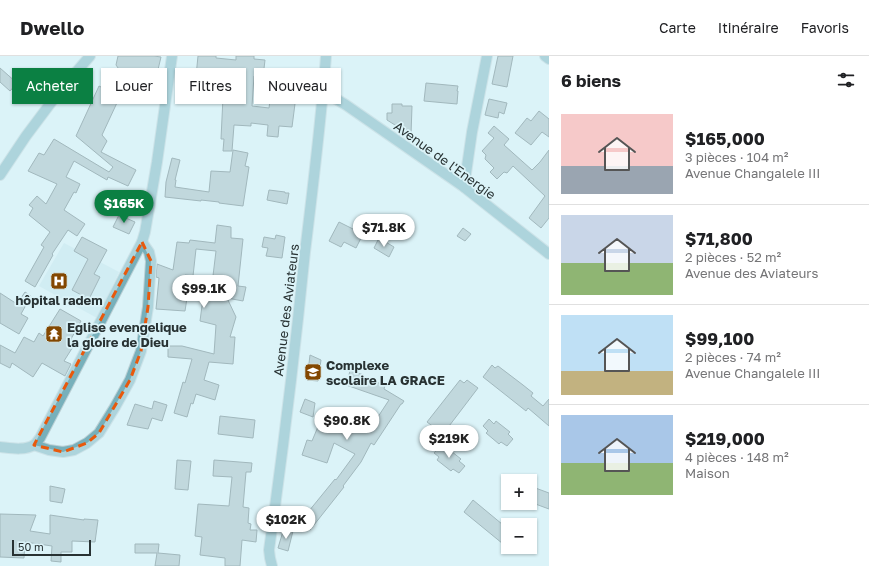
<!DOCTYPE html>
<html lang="fr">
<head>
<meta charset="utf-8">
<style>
	:root { --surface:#fff; --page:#f6f6f6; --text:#202124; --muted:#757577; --line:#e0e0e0; --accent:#0b8043 }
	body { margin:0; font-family:"Golos Text",sans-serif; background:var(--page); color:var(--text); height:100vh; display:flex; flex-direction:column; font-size:15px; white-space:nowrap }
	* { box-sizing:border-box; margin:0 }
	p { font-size:13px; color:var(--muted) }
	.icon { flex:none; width:22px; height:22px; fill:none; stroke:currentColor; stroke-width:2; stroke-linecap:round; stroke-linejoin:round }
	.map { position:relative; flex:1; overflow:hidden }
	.side { display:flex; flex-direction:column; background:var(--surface); width:320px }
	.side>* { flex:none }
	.hud { position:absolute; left:12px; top:12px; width:380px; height:36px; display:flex; gap:8px }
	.controls { position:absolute; left:501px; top:418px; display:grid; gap:8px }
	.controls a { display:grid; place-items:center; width:36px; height:36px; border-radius:0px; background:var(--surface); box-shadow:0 1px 3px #0004; font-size:20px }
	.scale { position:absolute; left:12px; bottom:10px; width:79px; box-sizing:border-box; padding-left:4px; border:2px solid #283233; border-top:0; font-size:11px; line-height:14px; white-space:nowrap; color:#283233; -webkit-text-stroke:3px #dbf3f8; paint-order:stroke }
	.price { position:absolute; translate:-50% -34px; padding:0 9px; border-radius:14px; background:#fff; color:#222; font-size:13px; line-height:26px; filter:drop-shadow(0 1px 2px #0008) }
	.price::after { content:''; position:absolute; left:50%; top:24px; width:12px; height:9px; margin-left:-6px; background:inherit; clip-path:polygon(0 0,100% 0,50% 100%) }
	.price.selected { background:var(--accent); color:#fff }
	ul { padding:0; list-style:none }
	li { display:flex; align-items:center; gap:12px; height:100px; padding:0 12px }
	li+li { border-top:1px solid var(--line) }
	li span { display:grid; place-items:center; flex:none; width:112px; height:80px; border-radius:0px; color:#555 }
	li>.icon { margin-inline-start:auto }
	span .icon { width:48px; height:48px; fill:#fffc; stroke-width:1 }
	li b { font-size:17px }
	h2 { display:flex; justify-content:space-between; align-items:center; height:48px; padding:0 12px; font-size:17px }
	.chip { padding:0 14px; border-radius:0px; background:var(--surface); box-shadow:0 1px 3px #0004; font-size:14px; line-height:36px }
	.chip.selected { background:var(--accent); color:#fff }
	header { display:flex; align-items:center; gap:24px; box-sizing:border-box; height:56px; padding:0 20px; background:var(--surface); border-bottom:1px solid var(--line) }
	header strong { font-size:19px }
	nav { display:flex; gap:22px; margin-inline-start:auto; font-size:14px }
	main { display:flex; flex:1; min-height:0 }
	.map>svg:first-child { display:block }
</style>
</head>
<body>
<header>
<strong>Dwello</strong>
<nav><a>Carte</a><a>Itinéraire</a><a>Favoris</a></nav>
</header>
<main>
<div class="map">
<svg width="549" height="510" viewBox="0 0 549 510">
	<rect width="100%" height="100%" fill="#dbf3f8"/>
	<path fill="#c6e6ed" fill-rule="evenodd" d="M64,187L119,216L97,262L39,230ZM83,212L100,221L89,242L72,234Z"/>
	<g fill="#a2b8bd" stroke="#5c7175">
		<path d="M118,0H154L161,1L155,26L123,19L116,9Z"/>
		<path d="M198,0H216V2L236,4V0H254V3L265,4L263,21L254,20L252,50L269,52L271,37L296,40L292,71L279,70L278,81L267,80L268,69L251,67V70L234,69L232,95H223L224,83H221L223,41H225L226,22L196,20Z"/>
		<path d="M498,0H513L507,31L492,28Z"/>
		<path d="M0,12L17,27L10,35L0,26Z"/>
		<path d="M297,20H305L304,37L294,36L295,23L297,24Z"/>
		<path d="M426,27L458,30L457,35H458L457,48L424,45Z"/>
		<path d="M105,28L122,36L102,79L107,85L101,96L136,114L128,130L108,121L107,124L74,105L66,121L80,128L76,137L74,136L64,154L85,168L77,180L68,174L52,198L53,199L35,231L25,225L44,191L41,189L50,176L29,159L33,152L29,149L37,140L46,148L57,128L28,115L39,97L44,99L54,83L109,116L113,111L76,80L99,30L103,32Z"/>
		<path d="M489,43L507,47L504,58L499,56L498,62L485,59Z"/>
		<path d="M392,48H402V50H412L411,79L387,64V57H392Z"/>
		<path d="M539,55L549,63V81L542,76L531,89L515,77L527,62L531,65Z"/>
		<path d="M494,70L509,83L504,89L532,114L540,106L549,94V162L541,172L529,162L545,140L513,110L507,117L504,116L497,123L490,116L494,112L485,103L486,99L482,95L494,82L488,77Z"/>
		<path d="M233,94L248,97L245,110L249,111L243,150L219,147V146L201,144V145L165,141L166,126L172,102L180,104L175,124H176L175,131L209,136L211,115L230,116Z"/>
		<path d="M269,134L285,136V137H289L287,148L267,144Z"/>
		<path d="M119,159L135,166L129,178L113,171Z"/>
		<path d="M339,166L363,178L356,192L344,186L341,191L329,185Z"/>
		<path d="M217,169L231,171V182L243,183L238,230L246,231L243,245L227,242L236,261L230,281H235L233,308L209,306L204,324L219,329L215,344L196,338L193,348L191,347L187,361L174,357L183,326L185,327L192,303L168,301V290H182L214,298L216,269L200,265L205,227L212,228L216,195L196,193L193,220L185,219L182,241L187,242L185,255L156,253L159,222L156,221L157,208L173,214L177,186L189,187L190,184L215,187Z"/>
		<path d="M463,172L471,178L465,185L457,180Z"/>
		<path d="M276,179L285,181L282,202L266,200L268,192L262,191L264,181L275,183Z"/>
		<path d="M82,181L107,194L94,218L100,221L89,243L72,234L88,203L74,195Z"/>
		<path d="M379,182L394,191L389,201L374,192Z"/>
		<path d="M25,236L31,240L21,258L28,262L19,278L0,267V237L17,248Z"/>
		<path d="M60,253L81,265L71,283L76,286L64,305L71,308L65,320L42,307L33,321L12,307L10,312L0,307V289L15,297L24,281L34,286L39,277L43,280Z"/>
		<path d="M310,299L321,304L318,325L307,324Z"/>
		<path d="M492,309L495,312L498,310L523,329L533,337L531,340L543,350L549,343V370L528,352L526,355L483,321Z"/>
		<path d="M350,315L364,319L363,322L385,329L384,333L404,345L402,348H401L374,389L371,387L361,406L343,430L344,431L310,474L300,466L335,423L336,424L355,398L334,387L327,407L302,399L307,384L312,385L325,354L370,373L389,344L346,329Z"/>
		<path d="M460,324L464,327L467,324L478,332L443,378L427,366Z"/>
		<path d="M305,343L315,347L313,361L300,356Z"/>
		<path d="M154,345L167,349L162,365L152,362L148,373L127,369L135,348L152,353Z"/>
		<path d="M220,360L255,364L253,382L218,378Z"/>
		<path d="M489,363L494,368L496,365L510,376L508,378L513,383L507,390L501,386L499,388L486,377L488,375L483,370Z"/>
		<path d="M442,388L461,403L459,405L465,410L459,417L453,413L451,415L437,404L439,401L434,397Z"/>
		<path d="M177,404L191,405L188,434L175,433Z"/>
		<path d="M214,404L252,407L251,416H246L243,451L249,452L248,467L251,468L250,474H257L256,486L242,484L240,510H225V502L200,499L202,481L195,480L198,448L229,450L232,421L213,420Z"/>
		<path d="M50,430L65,433L62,447L50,445Z"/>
		<path d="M530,430L549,437V453L530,446Z"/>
		<path d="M473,444L508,473V492L464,456Z"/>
		<path d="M0,458L36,459L30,475L50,478V459L84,464V463L98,464L95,486L72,485V496H61V506L51,505L52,490L25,486L24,502L0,501Z"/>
		<path d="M284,472L293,475L288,495L278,492Z"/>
		<path d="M135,488H159L158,497L180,499L179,510H155L157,497H135Z"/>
	</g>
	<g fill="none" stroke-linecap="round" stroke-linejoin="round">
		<defs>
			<g id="minor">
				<path d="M545,0L549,3"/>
				<path d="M323,35L346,49L464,131L549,198"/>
				<path d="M0,119L26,80L59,36L90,0"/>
				<path d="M464,131L472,76L487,0"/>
				<path d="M34,389L49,394L63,396L74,394L87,387L99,377L115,351L130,324L141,295L148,251L151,205L149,196L142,186"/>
				<path d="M0,391C10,392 24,395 34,389C36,388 38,384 40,382L142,186L145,176L157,106L172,0"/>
				<path d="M272,510L270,502L269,494C283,395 295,296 305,196C313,131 321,66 326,0"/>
			</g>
		</defs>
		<use href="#minor" stroke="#bbd0d5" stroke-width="12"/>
		<use href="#minor" stroke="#77b0bb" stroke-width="10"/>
	</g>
	<path d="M0 0H549V510H0ZM142,186L151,205L148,251L141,295L130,324L99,377L87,387L63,396L34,389Z" fill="#dbf3f8" fill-opacity=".55" fill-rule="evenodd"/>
	<path fill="none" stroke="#e8590c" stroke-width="3" stroke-dasharray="8 5" stroke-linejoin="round" d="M142,186L151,205L148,251L141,295L130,324L99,377L87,387L63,396L34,389Z"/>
	<defs>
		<symbol id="hospital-square" viewBox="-11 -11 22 22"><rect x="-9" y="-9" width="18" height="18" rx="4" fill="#834700" stroke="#dbf3f8"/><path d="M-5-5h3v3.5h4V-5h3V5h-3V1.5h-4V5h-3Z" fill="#fff"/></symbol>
		<symbol id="temple-square" viewBox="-11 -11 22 22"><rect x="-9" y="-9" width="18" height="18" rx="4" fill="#834700" stroke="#dbf3f8"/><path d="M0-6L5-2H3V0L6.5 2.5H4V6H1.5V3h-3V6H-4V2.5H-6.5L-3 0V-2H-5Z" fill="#fff"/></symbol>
		<symbol id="school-square" viewBox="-11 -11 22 22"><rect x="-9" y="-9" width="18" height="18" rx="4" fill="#834700" stroke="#dbf3f8"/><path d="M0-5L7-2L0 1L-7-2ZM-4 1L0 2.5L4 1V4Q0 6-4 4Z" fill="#fff"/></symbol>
	</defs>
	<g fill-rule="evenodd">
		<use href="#hospital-square" x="49" y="215" width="20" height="20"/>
		<use href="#temple-square" x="44" y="268" width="20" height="20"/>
		<use href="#school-square" x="303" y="306" width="20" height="20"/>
	</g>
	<g text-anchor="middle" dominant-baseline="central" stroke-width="3.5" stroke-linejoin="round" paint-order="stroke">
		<g font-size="13" fill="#283233" stroke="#dbf3f8">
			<text transform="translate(445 104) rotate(36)">Avenue de l'Energie</text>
			<text transform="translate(286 254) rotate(-83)">Avenue des Aviateurs</text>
		</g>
		<g font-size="13" font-weight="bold" fill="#283233" stroke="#dbf3f8" text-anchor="start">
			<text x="59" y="244" text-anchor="middle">hôpital radem</text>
			<text x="67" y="271">Eglise evengelique<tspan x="67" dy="15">la gloire de Dieu</tspan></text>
			<text x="326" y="309">Complexe<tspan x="326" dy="15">scolaire LA GRACE</tspan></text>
		</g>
	</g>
</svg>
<div class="controls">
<a>+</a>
<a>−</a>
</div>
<div class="scale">50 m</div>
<b class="price selected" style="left:124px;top:168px">$165K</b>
<b class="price" style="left:384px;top:192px">$71.8K</b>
<b class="price" style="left:204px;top:253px">$99.1K</b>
<b class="price" style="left:347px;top:385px">$90.8K</b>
<b class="price" style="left:449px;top:403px">$219K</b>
<b class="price" style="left:286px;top:484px">$102K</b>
<div class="hud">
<a class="chip selected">Acheter</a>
<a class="chip">Louer</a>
<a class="chip">Filtres</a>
<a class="chip">Nouveau</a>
</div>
</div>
<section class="side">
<h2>6 biens<svg class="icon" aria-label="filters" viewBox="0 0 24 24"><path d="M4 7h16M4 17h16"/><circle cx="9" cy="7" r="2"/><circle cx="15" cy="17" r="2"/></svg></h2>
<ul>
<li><span style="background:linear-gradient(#f6c9c9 65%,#9aa5b1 0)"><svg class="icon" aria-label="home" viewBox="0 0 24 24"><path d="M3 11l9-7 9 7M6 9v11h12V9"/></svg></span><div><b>$165,000</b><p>3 pièces · 104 m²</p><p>Avenue Changalele III</p></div></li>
<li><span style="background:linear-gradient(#c9d6e8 60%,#8fb573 0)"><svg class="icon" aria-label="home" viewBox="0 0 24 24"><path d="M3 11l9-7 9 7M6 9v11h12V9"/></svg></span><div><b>$71,800</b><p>2 pièces · 52 m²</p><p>Avenue des Aviateurs</p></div></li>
<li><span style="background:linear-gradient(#bfe0f5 70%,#c2b280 0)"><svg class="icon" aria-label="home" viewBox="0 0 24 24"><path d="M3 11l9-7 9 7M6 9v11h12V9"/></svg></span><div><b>$99,100</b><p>2 pièces · 74 m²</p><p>Avenue Changalele III</p></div></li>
<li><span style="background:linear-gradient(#a9c7e8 60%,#8fb573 0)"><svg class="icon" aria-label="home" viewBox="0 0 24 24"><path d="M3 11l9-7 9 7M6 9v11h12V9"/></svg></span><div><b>$219,000</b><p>4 pièces · 148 m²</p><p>Maison</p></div></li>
</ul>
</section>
</main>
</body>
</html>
